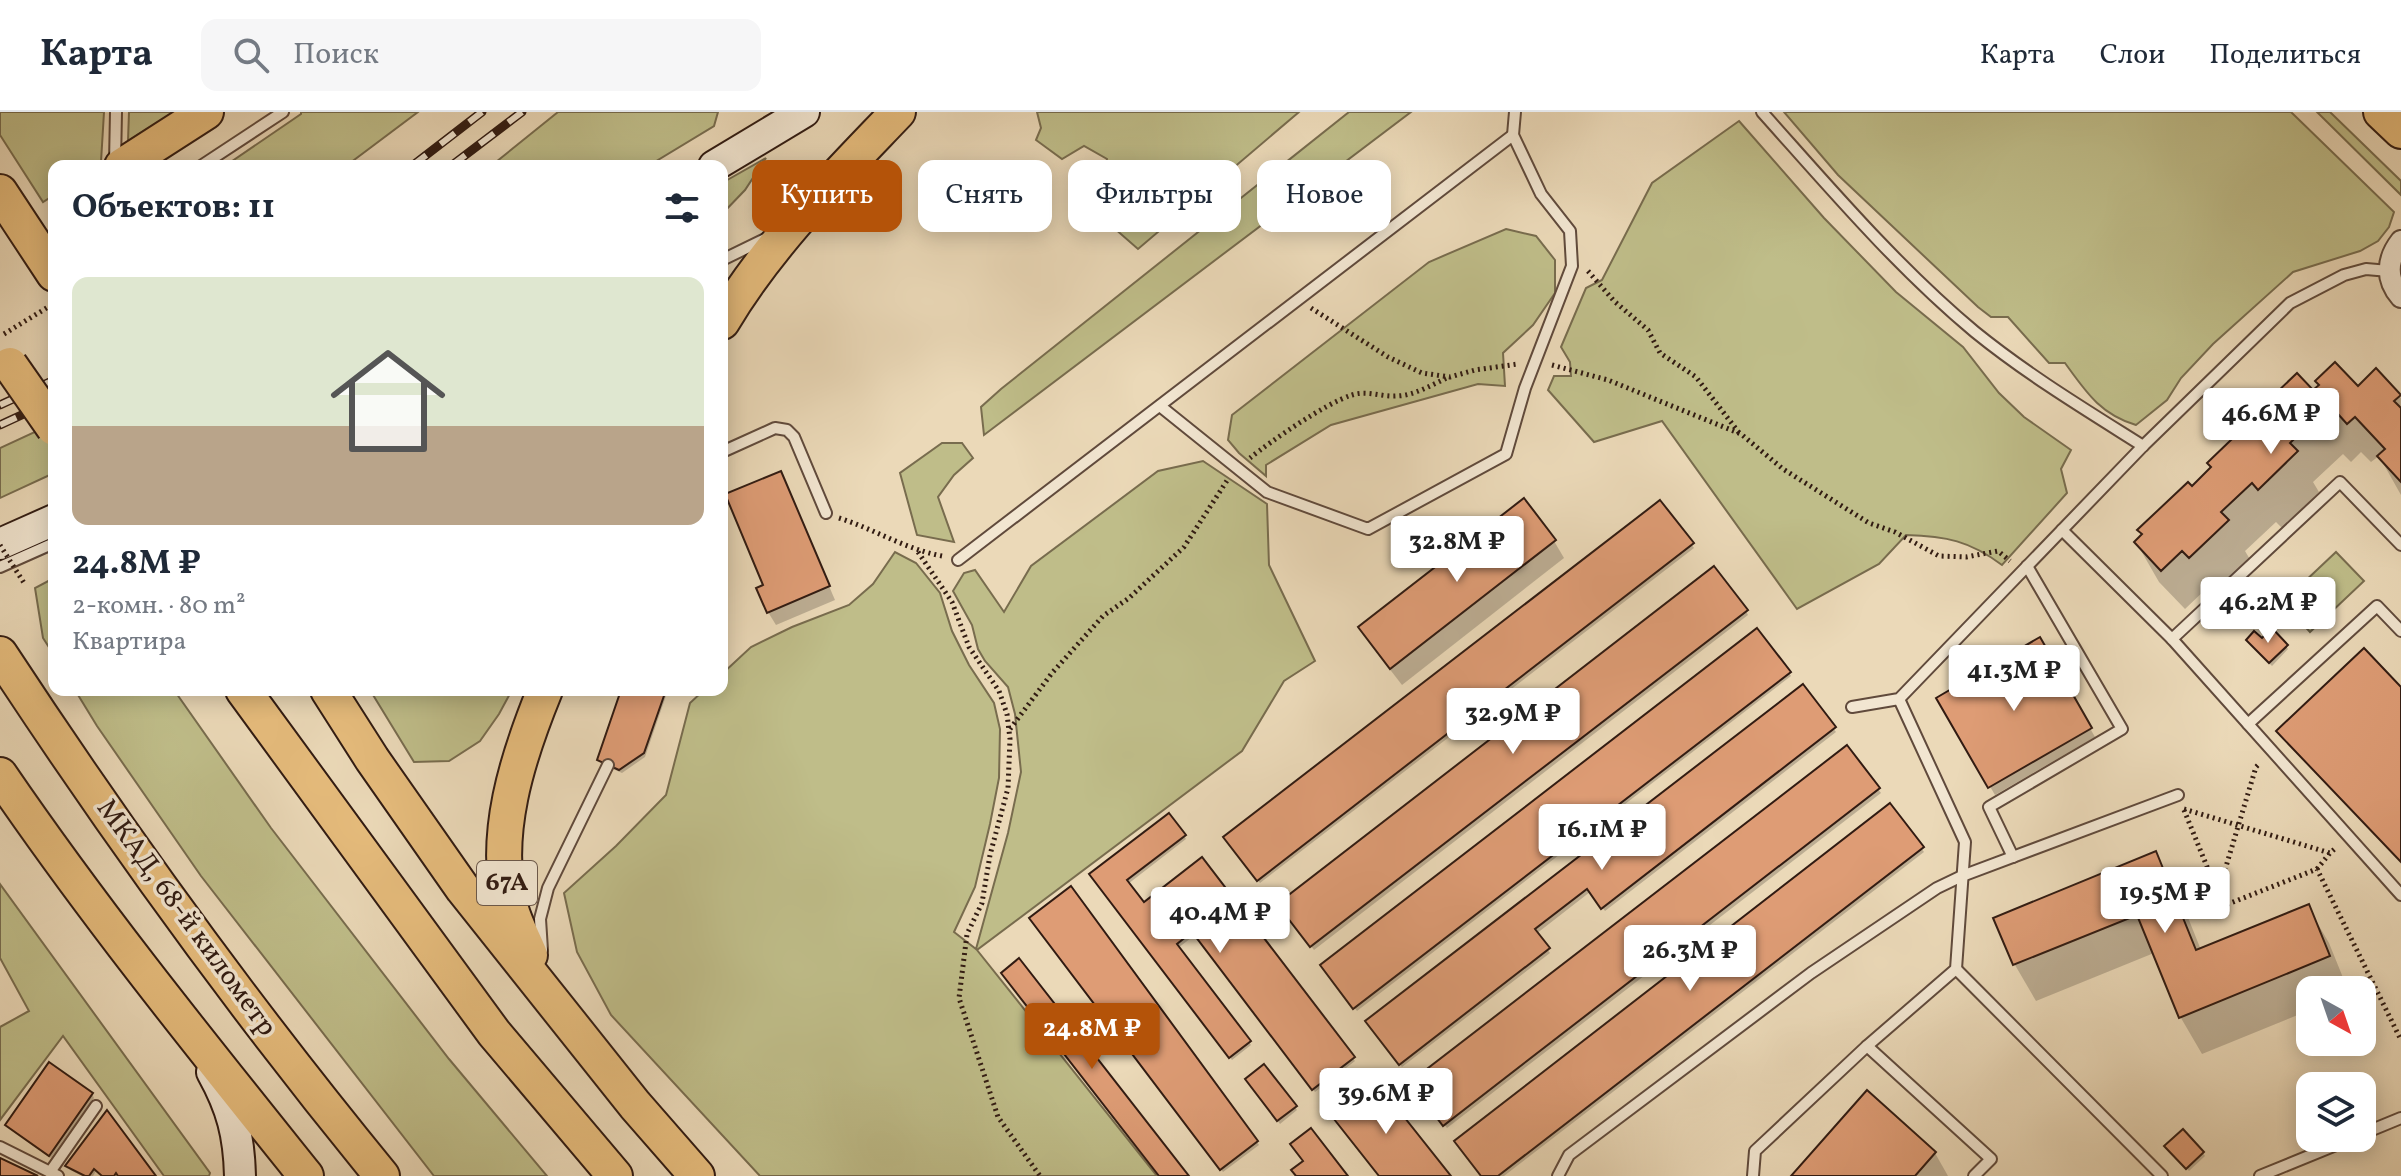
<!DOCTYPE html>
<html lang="ru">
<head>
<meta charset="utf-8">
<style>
	:root { --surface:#fff; --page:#f6f6f7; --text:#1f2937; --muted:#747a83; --line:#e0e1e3; --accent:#b45309 }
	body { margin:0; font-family:Vollkorn,serif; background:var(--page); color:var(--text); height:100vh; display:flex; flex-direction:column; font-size:30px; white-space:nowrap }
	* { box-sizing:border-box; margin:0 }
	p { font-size:26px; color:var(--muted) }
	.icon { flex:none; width:44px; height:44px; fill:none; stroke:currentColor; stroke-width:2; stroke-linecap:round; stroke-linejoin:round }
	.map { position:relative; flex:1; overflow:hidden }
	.panel { position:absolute; left:48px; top:48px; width:680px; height:536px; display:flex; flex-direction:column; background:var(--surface); border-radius:16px; box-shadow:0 4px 20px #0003 }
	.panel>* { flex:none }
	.guide { position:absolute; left:752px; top:48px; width:760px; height:72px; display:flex; gap:16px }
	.needle { width:52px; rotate:140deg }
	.buttons { position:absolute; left:2296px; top:864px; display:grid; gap:16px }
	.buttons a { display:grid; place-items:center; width:80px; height:80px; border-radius:16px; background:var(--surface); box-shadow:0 4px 20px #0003; font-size:40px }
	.price { position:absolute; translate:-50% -68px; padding:0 18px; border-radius:8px; background:#fff; color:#222; font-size:26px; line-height:52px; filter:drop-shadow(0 2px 4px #0008) }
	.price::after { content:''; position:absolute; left:50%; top:48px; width:24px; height:18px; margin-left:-12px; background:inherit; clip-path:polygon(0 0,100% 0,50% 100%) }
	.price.current { background:var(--accent); color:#fff }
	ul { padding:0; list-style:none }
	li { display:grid; align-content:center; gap:16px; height:424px; padding:0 24px }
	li+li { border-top:2px solid var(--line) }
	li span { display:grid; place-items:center; height:248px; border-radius:16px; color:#555 }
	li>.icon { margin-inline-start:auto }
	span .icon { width:144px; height:144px; fill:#fffc; stroke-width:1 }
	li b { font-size:34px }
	h2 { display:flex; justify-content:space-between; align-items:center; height:96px; padding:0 24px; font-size:34px }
	.tag { padding:0 28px; border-radius:16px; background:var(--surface); box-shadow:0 4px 20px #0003; font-size:28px; line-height:72px }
	.tag.current { background:var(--accent); color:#fff }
	header { display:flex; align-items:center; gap:48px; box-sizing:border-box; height:112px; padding:0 40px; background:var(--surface); border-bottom:2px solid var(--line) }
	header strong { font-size:38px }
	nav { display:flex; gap:44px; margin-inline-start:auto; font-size:28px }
	.search { width:560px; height:72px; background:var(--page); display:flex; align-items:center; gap:20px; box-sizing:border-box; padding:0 28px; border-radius:16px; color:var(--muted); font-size:30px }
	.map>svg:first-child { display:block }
</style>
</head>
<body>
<header>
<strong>Карта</strong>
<div class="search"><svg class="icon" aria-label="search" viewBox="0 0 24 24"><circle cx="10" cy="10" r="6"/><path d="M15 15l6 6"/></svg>Поиск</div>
<nav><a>Карта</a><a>Слои</a><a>Поделиться</a></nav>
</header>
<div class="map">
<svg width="2401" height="1064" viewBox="0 0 2401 1064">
	<rect width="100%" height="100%" fill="#ebd9b8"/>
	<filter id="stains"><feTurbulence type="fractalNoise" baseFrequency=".0025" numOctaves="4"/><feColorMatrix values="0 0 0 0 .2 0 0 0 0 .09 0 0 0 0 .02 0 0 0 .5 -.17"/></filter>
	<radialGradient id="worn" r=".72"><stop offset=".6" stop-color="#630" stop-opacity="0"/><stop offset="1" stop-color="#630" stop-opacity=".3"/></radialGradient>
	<g fill="#bfbd89" stroke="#786c4e" stroke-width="2">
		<path d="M0,0H104L101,50L95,54H54V83L43,90L0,23Z"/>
		<path d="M129,0H174L128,29Z"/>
		<path d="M301,0H418L346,54H225L301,2Z"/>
		<path d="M558,0H718L714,14L648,54H491Z"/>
		<path d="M1037,0H1299L1138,137L1114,116L1124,91L1102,74L1107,47L1084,34L1062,47L1036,28L1041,16Z"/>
		<path d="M1349,0H1411L984,323L981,295L1001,277Z"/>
		<path d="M1784,0H2291L2394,100L2389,115L2378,129L2360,139L2293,160L2213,232L2181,266L2167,288L2136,313C2100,302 2086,280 2065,251H2049L2008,205H1991L1978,195L1838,63Z"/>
		<path d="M2317,0H2330L2401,69V83Z"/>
		<path d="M1739,9L1824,106L1896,180L1963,235L1999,281L2024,305L2071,338L2061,357L2067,381L2002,453C1970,429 1946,424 1906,423L1879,452L1797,497L1662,309L1594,330L1548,278L1554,264H1571L1570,250L1561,235L1586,176L1602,168L1652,71Z"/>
		<path d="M766,46L745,78L722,102V71Z"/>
		<path d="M1506,117L1536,124L1555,148V181L1533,213L1503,241L1505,274L1478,272L1331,313L1266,353V364L1239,341L1228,328L1232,303L1429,150Z"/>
		<path d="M54,311V361L0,386V336Z"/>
		<path d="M942,331H962L973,346L954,363L938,385L954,430L917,423L900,361Z"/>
		<path d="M1203,349L1267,392L1269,453L1315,549L1284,569L1242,639L977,838L1157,1064H760L611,903L577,840L564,781L616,734L666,683L690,591L704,578H722V562L751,535L792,515L849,493L873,472L895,440L916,451L940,481L952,519L969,553L994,591L1000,617L999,666L990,712L975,775L954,820L976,837L1008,721L1021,660L1015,602L1008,575L985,549L978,537L972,513L953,479L964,461L975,458L1004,500L1031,454L1158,359Z"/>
		<path d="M2336,440L2364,469L2310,520L2283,490Z"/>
		<path d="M54,466V543L43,526L35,476Z"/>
		<path d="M75,578H174L271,716L449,947L547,1064H434L201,764L97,614Z"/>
		<path d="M370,578H512L499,602L480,629L449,649L414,650Z"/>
		<path d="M0,772L210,1061L209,1064H164L63,924L0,1008V915L29,899L0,846Z"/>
	</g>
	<g fill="#0003">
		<path d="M2376,259L2401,286V383L2379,344L2371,350L2361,340L2351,350L2343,342L2313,370L2319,380L2282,416L2276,410L2245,439L2251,449L2213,485L2206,477L2185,497L2159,470L2136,430L2261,307L2313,281L2358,277Z"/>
		<path d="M780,361L835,488L776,513L768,500L766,474Z"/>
		<path d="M1660,390L1694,436L1260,771L1228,729Z"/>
		<path d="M1554,429L1564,446L1402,573L1371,533L1361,516Z"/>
		<path d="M1746,499L1748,503L1314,838L1281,796Z"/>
		<path d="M2039,528L2095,625L1995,683L1939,587Z"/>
		<path d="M2262,529L2286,534L2288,537L2272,554L2250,532Z"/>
		<path d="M1789,561L1791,564L1357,899L1324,857Z"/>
		<path d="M1802,575L1836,620L1605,799L1590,780L1536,822L1550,841L1402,955L1370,913Z"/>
		<path d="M623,578H668L645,645L622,661L602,652L600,648Z"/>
		<path d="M1846,635L1881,681L1447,1016L1414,974Z"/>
		<path d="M1890,694L1924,740L1504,1064H1482Z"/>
		<path d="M1184,724L1186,727L1128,772L1143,792L1201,748L1355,949L1315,980L1195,823L1178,836L1251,933L1232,948L1093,766Z"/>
		<path d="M2155,742L2177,778L2201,838L2308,795L2329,831L2348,878H2310V898L2202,942L2181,906L2154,841L2036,889L2015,853L1996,807Z"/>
		<path d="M1033,810L1257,1030L1259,1033L1223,1060Z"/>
		<path d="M1249,971L1295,995L1297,998L1280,1012Z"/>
		<path d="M92,982L94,986L51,1046L7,1013Z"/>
		<path d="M107,1001L153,1064H102L96,1059L93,1064H82L70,1058L68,1054Z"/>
		<path d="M2169,1038L2203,1041L2205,1044L2189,1059Z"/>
		<path d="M1935,1041L1948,1064H1794Z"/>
	</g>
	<g fill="#de9c75" stroke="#311b12" stroke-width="2">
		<path d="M2335,250L2358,274L2376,256L2401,283L2394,289L2401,296V370L2377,344L2385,337L2355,305L2347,312L2338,302L2327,312L2319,303L2290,331L2298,339L2258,378L2252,371L2221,400L2229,408L2189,446L2182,439L2161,459L2134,430L2142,422L2137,418L2188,370L2192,374L2211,355L2207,351L2258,302L2261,305L2279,287L2275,282L2297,261L2313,278L2319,273L2315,269Z"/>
		<path d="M781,359L830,474L767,501L756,476L763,473L725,382Z"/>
		<path d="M1524,386L1556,428L1390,557L1358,515Z"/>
		<path d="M1660,388L1694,431L1257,769L1223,725Z"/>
		<path d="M1714,454L1748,498L1310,835L1277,792Z"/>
		<path d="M1757,516L1791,560L1353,897L1320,853Z"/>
		<path d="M2272,516L2288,533L2269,551L2246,528L2254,519L2262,526Z"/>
		<path d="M2040,525L2092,616L1988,676L1936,586Z"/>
		<path d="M2364,536L2401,575V750L2276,619Z"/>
		<path d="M1803,572L1836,615L1601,797L1587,777L1535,817L1550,836L1399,953L1365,909Z"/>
		<path d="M621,578H666L644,641L619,658L597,648Z"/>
		<path d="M1847,633L1880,676L1443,1014L1410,970Z"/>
		<path d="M1890,691L1924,735L1498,1064H1481L1454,1029Z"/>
		<path d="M1169,701L1186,723L1127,768L1144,790L1202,745L1355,945L1312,978L1192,820L1177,832L1251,929L1229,946L1089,762Z"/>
		<path d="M2156,739L2196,838L2309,792L2330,844L2179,906L2137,803L2013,853L1993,806Z"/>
		<path d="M1071,774L1258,1029L1220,1058L1029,806Z"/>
		<path d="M1019,846L1189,1064H1159L1001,861Z"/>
		<path d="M49,950L93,981L49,1044L5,1013Z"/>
		<path d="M1264,952L1297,994L1277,1009L1245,967Z"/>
		<path d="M1374,967L1451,1064H1379L1330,1002Z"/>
		<path d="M1867,978L1936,1040L1915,1064H1791Z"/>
		<path d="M107,998L156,1064H118L116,1061L114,1064H102L94,1057L89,1064H85L65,1054Z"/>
		<path d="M1311,1016L1348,1064H1296L1291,1058L1303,1049L1290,1032Z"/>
		<path d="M2183,1017L2204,1040L2186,1057L2164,1034Z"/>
		<path d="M0,1046L38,1064H0Z"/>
	</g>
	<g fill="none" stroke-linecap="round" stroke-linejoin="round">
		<defs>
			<g id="service">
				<path d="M1762,0C1830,76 1897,155 1975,220C2028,263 2086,298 2143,334"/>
				<path d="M115,50L116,0"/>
				<path d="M201,54L283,0"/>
				<path d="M722,148L767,126"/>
				<path d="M1160,294L1267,380L1368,417L1506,342L1525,276L1572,154L1570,119L1541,82L1513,23L1515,0"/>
				<path d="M722,340L775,316L787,318L794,325L826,401"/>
				<path d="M2062,418L2172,527L2401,783"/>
				<path d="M958,448L1513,23"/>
				<path d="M0,455L54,431"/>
				<path d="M2172,527L2340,370L2401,433"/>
				<path d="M1852,595L1899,587L2143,334L2290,191L2344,163L2366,157L2389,159"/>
				<path d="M2248,612L2377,494L2401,519"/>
				<path d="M2013,745L1989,695L2122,617L2027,454"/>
				<path d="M542,838L540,807L548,776L608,653"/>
				<path d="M1956,857L2162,1064"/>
				<path d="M1867,934L1991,1047L1974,1064"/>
				<path d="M2362,1022L2401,1006"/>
				<path d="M0,1035L58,1064"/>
				<path d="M50,1060L96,994"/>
				<path d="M1558,1064L1569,1043L1811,861L1937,776L1962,764L2178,683"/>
				<path d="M1753,1064L1755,1039L1867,934L1956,857L1965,730L1899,587"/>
				<path d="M2260,1064L2353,1026"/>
			</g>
			<path id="minor" d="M2401,129C2387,147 2385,167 2401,185"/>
			<g id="secondary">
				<path d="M714,54L804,0"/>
				<path d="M0,432L54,408"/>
				<path d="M212,960C232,996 239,1023 240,1064"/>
			</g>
			<g id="primary">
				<path d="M2381,0L2401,19"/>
				<path d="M122,54L206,0"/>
				<path d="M0,80L54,162"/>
				<path d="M722,210C769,131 835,66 898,0"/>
				<path d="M328,578L372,647L463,777L635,993L697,1064"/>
				<path d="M0,663C95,802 201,933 306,1064"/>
				<path d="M530,843C524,828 515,812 511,797C491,725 518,644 545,578"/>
			</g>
			<g id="trunk">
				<path d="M0,542C118,722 245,897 382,1064"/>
				<path d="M243,578L494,921L615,1064"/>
			</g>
		</defs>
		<use href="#service" stroke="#604a3c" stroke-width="14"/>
		<use href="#minor" stroke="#604a3c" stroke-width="24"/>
		<use href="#secondary" stroke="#311b12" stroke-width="34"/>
		<use href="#primary" stroke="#311b12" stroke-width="38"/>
		<use href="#trunk" stroke="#311b12" stroke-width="38"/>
		<g stroke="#311b12" stroke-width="5" stroke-dasharray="2 4" stroke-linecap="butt">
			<path d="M1588,159L1614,189L1648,218L1660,241L1696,265L1740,322"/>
			<path d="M1311,196L1388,245L1422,261L1450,265L1475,258L1518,252"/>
			<path d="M4,222L53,192"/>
			<path d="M1552,253L1608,268L1741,322L1783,357L1869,411L1895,420L1939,444L1966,445L1998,439L2010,449"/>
			<path d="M1250,346C1271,329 1326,291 1352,283C1367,278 1381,285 1396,284C1414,284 1433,272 1449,265"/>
			<path d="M839,406C874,417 905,437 942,444"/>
			<path d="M918,440L952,490L969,535L999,579L1007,602L1010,627L1008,676L990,743L982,791L967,822L959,886L998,1005L1040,1064"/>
			<path d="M1010,617L1052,561L1103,504L1129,486L1184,435L1228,367"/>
			<path d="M2184,697L2330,741L2337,735"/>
			<path d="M2184,698L2223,794L2317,757L2401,928"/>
			<path d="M2317,757L2330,741"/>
			<path d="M2218,781L2256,655L2260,651"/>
		</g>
		<use href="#service" stroke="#f2e6d1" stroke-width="10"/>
		<use href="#minor" stroke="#f2e6d1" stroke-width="20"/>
		<use href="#secondary" stroke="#f2e6d1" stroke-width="30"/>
		<use href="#primary" stroke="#e6bc7c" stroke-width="34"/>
		<use href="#trunk" stroke="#e6bc7c" stroke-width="34"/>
		<defs>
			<g id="rail">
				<path d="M412,54L482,0"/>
				<path d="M451,54L522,0"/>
				<path d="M0,293L54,268"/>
				<path d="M0,313L54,288"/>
			</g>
		</defs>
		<use href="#rail" stroke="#311b12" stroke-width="9"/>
		<use href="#rail" stroke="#f2e6d1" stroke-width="6" stroke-dasharray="18" stroke-linecap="butt"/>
		<defs>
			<path id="trunk-bridge" d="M10,253L54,316"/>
		</defs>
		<use href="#trunk-bridge" stroke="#311b12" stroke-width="38" stroke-linecap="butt"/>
		<path stroke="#311b12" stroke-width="5" stroke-dasharray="2 4" stroke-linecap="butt" d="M0,433L24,471"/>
		<use href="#trunk-bridge" stroke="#e6bc7c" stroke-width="34"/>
	</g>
	<g text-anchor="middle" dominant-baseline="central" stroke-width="7" stroke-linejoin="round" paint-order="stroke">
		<rect fill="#f2e6d1" stroke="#6b584b" stroke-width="2" x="477" y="749" width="60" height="44" rx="6"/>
		<g font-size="26" font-weight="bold" fill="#311b12">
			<text x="507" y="771">67A</text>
		</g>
		<g font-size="28" fill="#311b12" stroke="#f2e6d1">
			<text transform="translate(186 806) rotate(54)">МКАД, 68-й километр</text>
		</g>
	</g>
	<rect width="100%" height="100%" filter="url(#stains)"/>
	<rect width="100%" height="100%" fill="url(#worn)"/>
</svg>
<div class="buttons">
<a><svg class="needle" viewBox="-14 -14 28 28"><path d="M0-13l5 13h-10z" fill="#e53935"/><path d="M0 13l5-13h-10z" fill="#747a83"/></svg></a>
<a><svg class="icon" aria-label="layers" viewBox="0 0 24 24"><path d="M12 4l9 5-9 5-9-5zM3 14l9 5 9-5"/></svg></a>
</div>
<b class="price" style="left:2271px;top:344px">46.6M ₽</b>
<b class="price" style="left:1457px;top:472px">32.8M ₽</b>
<b class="price" style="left:2268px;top:533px">46.2M ₽</b>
<b class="price" style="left:2014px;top:601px">41.3M ₽</b>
<b class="price" style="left:1513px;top:644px">32.9M ₽</b>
<b class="price" style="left:1602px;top:760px">16.1M ₽</b>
<b class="price" style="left:2165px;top:823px">19.5M ₽</b>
<b class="price" style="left:1220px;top:843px">40.4M ₽</b>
<b class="price" style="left:1690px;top:881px">26.3M ₽</b>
<b class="price current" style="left:1092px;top:959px">24.8M ₽</b>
<b class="price" style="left:1386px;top:1024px">39.6M ₽</b>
<div class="guide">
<a class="tag current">Купить</a>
<a class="tag">Снять</a>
<a class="tag">Фильтры</a>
<a class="tag">Новое</a>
</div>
<section class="panel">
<h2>Объектов: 11<svg class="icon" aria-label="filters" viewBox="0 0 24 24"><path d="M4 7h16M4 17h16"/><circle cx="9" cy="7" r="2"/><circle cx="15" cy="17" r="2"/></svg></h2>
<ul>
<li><span style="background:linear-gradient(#dfe7d0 60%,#b9a48a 0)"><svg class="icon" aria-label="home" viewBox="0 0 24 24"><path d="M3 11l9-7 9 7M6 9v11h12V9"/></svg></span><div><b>24.8M ₽</b><p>2-комн. · 80 m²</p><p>Квартира</p></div></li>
</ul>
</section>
</div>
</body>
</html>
